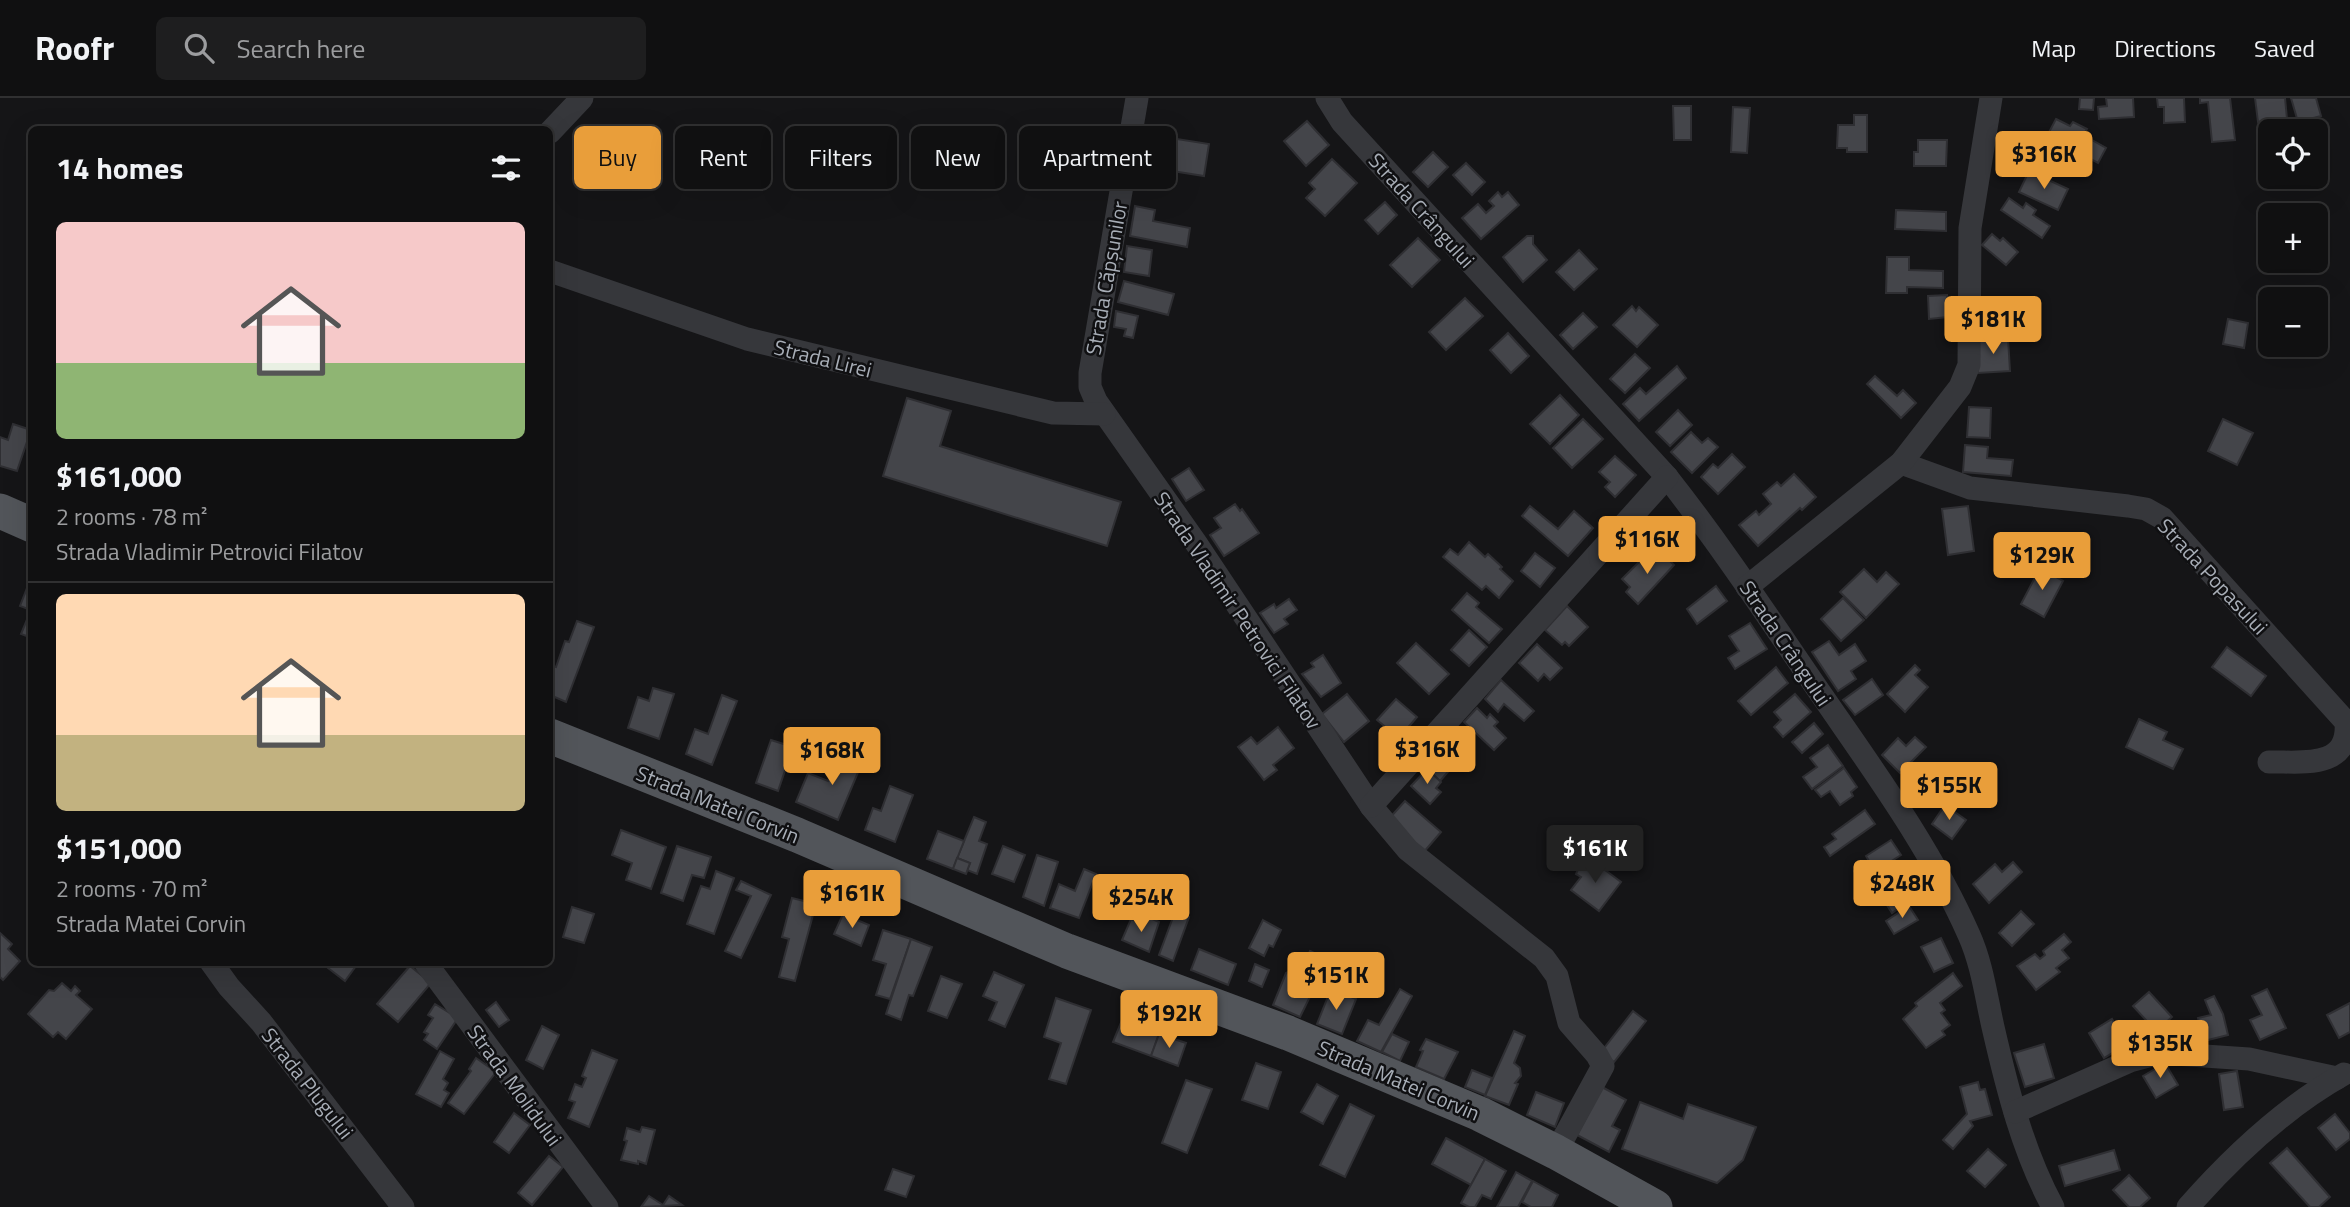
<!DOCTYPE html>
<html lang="en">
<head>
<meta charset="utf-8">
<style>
	:root { --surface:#101011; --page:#1e1e1f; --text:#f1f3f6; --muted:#9c9d9f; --line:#303031; --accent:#e99e3a }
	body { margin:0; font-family:"Titillium Web",sans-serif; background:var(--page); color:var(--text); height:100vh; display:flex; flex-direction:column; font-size:26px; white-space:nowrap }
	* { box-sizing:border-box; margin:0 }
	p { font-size:23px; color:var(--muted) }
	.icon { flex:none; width:38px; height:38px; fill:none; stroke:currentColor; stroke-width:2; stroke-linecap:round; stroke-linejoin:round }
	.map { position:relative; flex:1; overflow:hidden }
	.side { position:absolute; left:28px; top:28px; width:525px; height:840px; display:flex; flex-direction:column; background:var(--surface); border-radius:10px; box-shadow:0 7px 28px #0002,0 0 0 2px var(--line) }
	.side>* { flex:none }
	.top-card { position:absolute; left:574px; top:28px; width:665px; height:63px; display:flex; gap:14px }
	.controls { position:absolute; left:2258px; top:21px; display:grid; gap:14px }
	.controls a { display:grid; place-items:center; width:70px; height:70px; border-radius:10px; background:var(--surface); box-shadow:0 7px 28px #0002,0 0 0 2px var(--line); font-size:35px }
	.price { position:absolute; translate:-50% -60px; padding:0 16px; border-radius:7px; background:var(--accent); color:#111; font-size:23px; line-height:46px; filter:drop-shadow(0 2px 4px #0008) }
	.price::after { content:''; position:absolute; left:50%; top:42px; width:21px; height:16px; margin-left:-10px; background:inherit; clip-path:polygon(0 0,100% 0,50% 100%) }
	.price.selected { background:#222; color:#fff }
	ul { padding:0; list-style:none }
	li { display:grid; align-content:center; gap:14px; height:371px; padding:0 28px }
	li+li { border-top:2px solid var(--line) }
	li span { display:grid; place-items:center; height:217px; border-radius:10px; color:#555 }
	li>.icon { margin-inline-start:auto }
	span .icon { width:126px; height:126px; fill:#fffc; stroke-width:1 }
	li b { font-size:30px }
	h2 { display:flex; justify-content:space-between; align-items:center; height:84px; padding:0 28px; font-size:30px }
	.pill { padding:0 24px; border-radius:10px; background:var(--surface); box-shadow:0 7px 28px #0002,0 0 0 2px var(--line); font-size:24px; line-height:63px }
	.pill.selected { background:var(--accent); color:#111 }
	header { display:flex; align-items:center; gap:42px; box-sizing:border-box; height:98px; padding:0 35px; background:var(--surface); border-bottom:2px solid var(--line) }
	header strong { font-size:33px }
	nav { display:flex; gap:38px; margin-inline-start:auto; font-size:24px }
	.search { width:490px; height:63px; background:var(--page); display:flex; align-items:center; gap:18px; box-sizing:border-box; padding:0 24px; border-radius:10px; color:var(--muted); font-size:26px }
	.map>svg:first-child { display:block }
</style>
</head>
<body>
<header>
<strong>Roofr</strong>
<div class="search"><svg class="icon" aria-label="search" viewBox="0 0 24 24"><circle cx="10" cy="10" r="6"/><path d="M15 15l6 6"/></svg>Search here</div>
<nav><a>Map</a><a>Directions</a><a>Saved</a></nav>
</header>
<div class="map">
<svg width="2350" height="1109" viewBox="0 0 2350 1109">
	<rect width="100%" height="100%" fill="#151517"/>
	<g fill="#44454a" stroke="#2f2f33" stroke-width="2">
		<path d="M2080,0H2094L2093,12L2079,11Z"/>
		<path d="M2106,0H2133L2134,19L2099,21L2098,9L2107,8Z"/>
		<path d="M2157,0H2184L2185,24L2164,25V9H2158Z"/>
		<path d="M2200,0H2230L2235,42L2212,44L2208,4L2200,5Z"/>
		<path d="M2255,0H2285L2287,21L2258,24Z"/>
		<path d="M2291,0H2316L2321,18L2298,24Z"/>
		<path d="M1673,8H1691V42H1674Z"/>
		<path d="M1733,9L1750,10L1747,55L1731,54Z"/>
		<path d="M1854,17H1867V54H1847V50H1837L1838,27H1854Z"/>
		<path d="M2056,21L2070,28L2073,24L2087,31L2083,37L2106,50L2098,65L2047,38Z"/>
		<path d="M1307,23L1329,47L1306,68L1284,43Z"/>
		<path d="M1145,36L1209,46L1204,78L1140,68Z"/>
		<path d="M1918,42H1947L1946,68H1914V54H1918Z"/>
		<path d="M1433,54L1448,69L1428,89L1413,74Z"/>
		<path d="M1332,61L1357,85L1325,118L1306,100L1315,91L1309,85Z"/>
		<path d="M1466,65L1485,84L1472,97L1453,77Z"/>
		<path d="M2029,73L2068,91L2058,112L2019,94Z"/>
		<path d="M1498,94L1502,99L1508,94L1519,107L1481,141L1462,120L1478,106L1486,115L1494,108L1489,103Z"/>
		<path d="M2009,100L2023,110L2026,105L2036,112L2033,117L2050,128L2042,140L2001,112Z"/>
		<path d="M1385,104L1397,117L1378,136L1365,122Z"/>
		<path d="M1135,108L1155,112L1153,123L1190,130L1187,149L1130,138Z"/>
		<path d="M1896,112L1946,114V133L1895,131Z"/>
		<path d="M1992,136L2000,143L2003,140L2018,154L2006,167L1982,147Z"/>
		<path d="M1527,138H1533V146L1547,162L1523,184L1503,159Z"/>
		<path d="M1418,140L1440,162L1412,189L1390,167Z"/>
		<path d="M1127,148L1152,152L1149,178L1124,174Z"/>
		<path d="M1579,152L1597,171L1574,192L1556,174Z"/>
		<path d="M1887,159H1909V172L1943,173V190L1907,189V195H1886Z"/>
		<path d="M1124,183L1174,196L1168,217L1118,204Z"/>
		<path d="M1947,197L1948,219L1929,221L1928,198Z"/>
		<path d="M1465,200L1483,218L1446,252L1429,234Z"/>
		<path d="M1632,208L1636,213L1639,209L1658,227L1637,249L1613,227Z"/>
		<path d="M1116,213L1138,218L1133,240L1124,238L1126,231L1114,229Z"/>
		<path d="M1583,215L1597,229L1573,251L1560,237Z"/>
		<path d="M2228,221L2248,225L2244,250L2223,246Z"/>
		<path d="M1508,235L1529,258L1511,275L1490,252Z"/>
		<path d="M2008,240L2010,273L1978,275L1976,242Z"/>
		<path d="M1635,256L1650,270L1625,295L1610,281Z"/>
		<path d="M1677,268L1686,280L1639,323L1623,306L1640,290L1646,296Z"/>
		<path d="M1875,278L1897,298L1903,292L1916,305L1901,320L1867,286Z"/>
		<path d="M1560,297L1579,317L1550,346L1530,326Z"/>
		<path d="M907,300L951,313L940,348L1121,404L1107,448L883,378Z"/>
		<path d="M1969,309L1991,310L1990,340L1967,339Z"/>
		<path d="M1678,312L1692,327L1670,348L1656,334Z"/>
		<path d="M1583,321L1603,341L1572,370L1553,350Z"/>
		<path d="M2223,321L2253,335L2237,367L2208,353Z"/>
		<path d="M13,326L31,332L17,373L0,368V339L8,342Z"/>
		<path d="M1691,334L1702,345L1708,340L1718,349L1692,375L1671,354Z"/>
		<path d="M1965,347L1988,349L1987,360L2013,362L2011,378L1963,374Z"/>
		<path d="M1732,356L1745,369L1718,396L1701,379L1713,366L1718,370Z"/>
		<path d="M1615,358L1636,377L1615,399L1605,389L1610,384L1599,374Z"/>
		<path d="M1189,370L1204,392L1186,403L1172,381Z"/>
		<path d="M1794,376L1816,399L1802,412L1800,410L1758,448L1739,427L1756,413L1759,417L1771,406L1763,396L1777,384L1781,388Z"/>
		<path d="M1235,406L1240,413L1242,411L1259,435L1224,458L1210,437L1221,430L1214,420Z"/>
		<path d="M1530,408L1558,431L1574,413L1593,430L1568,458L1522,418Z"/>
		<path d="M1968,408L1974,453L1948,457L1942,411Z"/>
		<path d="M1469,444L1485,459L1488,456L1502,469L1500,471L1513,483L1499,500L1486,488L1482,492L1443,459L1450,451L1458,457Z"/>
		<path d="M1658,451L1674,467L1638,506L1626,494L1630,489L1622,481L1641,462L1644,466Z"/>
		<path d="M1535,455L1555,470L1540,489L1521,473Z"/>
		<path d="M2040,470L2063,483L2044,519L2021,506Z"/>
		<path d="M1864,471L1877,484L1886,474L1899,486L1866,520L1840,494Z"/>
		<path d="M29,485L32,486V540L21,536L31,512L20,508Z"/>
		<path d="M1716,488L1727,503L1697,526L1687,511Z"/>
		<path d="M1467,495L1479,505L1476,509L1502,531L1489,545L1452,512Z"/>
		<path d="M1843,500L1864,522L1841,543L1821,521Z"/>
		<path d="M1289,501L1297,512L1284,521L1288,526L1274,535L1260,515L1274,506L1276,510Z"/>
		<path d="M1567,508L1588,529L1569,548L1565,544L1562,547L1545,532Z"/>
		<path d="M577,523L594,529L566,604L550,597V567L556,569L565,543L569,544Z"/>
		<path d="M1750,525L1767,551L1735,571L1728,560L1739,553L1729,538Z"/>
		<path d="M1469,532L1487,549L1469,568L1451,552Z"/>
		<path d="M1829,543L1839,557L1855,546L1866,563L1851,573L1856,581L1838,593L1812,554Z"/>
		<path d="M1416,545L1449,576L1429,596L1397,565Z"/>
		<path d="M1537,546L1562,570L1550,582L1544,576L1538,583L1519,565Z"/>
		<path d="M2227,549L2266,578L2251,598L2212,569Z"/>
		<path d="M1323,557L1341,585L1321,599L1302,576L1314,569L1311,565Z"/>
		<path d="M1915,567L1920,572L1915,577L1928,589L1905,614L1887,596Z"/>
		<path d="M1776,569L1788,585L1751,617L1738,603Z"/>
		<path d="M1872,581L1883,597L1855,617L1843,602Z"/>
		<path d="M1501,582L1534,613L1524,623L1504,606L1498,614L1485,601Z"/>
		<path d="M653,590L674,596L659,641L628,630L638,599L649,603Z"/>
		<path d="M1347,596L1369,623L1344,644L1322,616Z"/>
		<path d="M1795,596L1811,614L1783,639L1774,629L1781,622L1774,614Z"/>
		<path d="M722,597L737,603L712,667L686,656L695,631L708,636Z"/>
		<path d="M1396,601L1417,619L1399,640L1377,622Z"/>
		<path d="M1477,610L1487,620L1490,616L1498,624L1494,628L1506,640L1494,652L1464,624Z"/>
		<path d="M2139,621L2167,634L2163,642L2183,651L2173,671L2126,649Z"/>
		<path d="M1814,625L1823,636L1802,655L1792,644Z"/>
		<path d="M1278,629L1294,650L1273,667L1277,672L1264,682L1238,649L1251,639L1257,646Z"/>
		<path d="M1915,639L1926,649L1900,675L1882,657L1898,640L1906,648Z"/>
		<path d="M771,642L793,649L778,693L756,685Z"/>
		<path d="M1828,647L1843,668L1812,691L1803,679L1817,669L1810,660Z"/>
		<path d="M1445,648L1460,660L1440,683L1426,670Z"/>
		<path d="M842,651L864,660L838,722L796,704L808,675L828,683Z"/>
		<path d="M1844,670L1857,689L1851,694L1853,698L1840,707L1830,693L1821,699L1815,692Z"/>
		<path d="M1427,671L1441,684L1436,690L1441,694L1430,706L1411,688Z"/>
		<path d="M890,688L913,697L895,744L865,732L873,710L881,713Z"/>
		<path d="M1405,703L1441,734L1423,755L1387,723Z"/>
		<path d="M1945,707L1966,722L1952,741L1932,726Z"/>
		<path d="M1865,712L1875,726L1830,758L1824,749L1836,741L1832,736Z"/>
		<path d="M974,719L986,724L979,743L987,746L977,776L967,772L970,765L957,760Z"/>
		<path d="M621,732L666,749L651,791L626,782L632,765L612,757Z"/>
		<path d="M938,733L964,743L953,771L927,761Z"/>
		<path d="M1891,742L1901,757L1860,783L1854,773L1869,763L1866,758Z"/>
		<path d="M677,748L711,759L704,780L692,777L683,803L661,795Z"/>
		<path d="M1003,748L1025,757L1014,784L992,776Z"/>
		<path d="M1037,757L1058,764L1044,808L1023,799Z"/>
		<path d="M957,760L970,765L966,776L953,771Z"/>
		<path d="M1593,763L1621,784L1599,813L1571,792L1581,779L1576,776L1579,769L1587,772Z"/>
		<path d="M2013,764L2022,774L1989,805L1973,786L1995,766L2002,774Z"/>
		<path d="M1084,771L1096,776L1079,820L1050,810L1059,786L1075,793Z"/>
		<path d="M716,773L734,780L714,836L687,826L701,788L710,791Z"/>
		<path d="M1908,777L1920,795L1892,815L1885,804L1898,795L1893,788Z"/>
		<path d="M741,783L771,797L741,860L725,853L751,798L736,792Z"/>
		<path d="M792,800L816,806L795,883L779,879L789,841L782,839Z"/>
		<path d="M1909,808L1918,822L1894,836L1886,823Z"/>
		<path d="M572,809L594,816L584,845L563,839Z"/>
		<path d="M2021,813L2034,826L2012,848L1999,835Z"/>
		<path d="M1175,814L1189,819L1173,863L1159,857Z"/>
		<path d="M843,816L869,827L861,848L834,836Z"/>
		<path d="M1148,819L1159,824L1149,854L1122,842L1131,821L1145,827Z"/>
		<path d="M1263,822L1281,832L1273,849L1269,847L1264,858L1249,850Z"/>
		<path d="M883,832L911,841L890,901L876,897L886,866L873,862Z"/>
		<path d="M0,835L12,846L8,851L20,863L3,882L0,879Z"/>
		<path d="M2064,836L2071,844L2062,852L2069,860L2056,870L2060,874L2036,892L2017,868L2035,856L2040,861L2045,857L2043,853Z"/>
		<path d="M1941,840L1953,865L1934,874L1921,849Z"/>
		<path d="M911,841L932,849L913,898L909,897L901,922L886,916Z"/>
		<path d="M1199,851L1236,866L1228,887L1191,872Z"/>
		<path d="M1310,853L1328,862L1300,919L1273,907L1286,875L1290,873L1298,876Z"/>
		<path d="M331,864H351L356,868L345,883L328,870Z"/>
		<path d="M1255,866L1269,872L1262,889L1249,883Z"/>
		<path d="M410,868L431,885L398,924L377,906Z"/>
		<path d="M994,874L1024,887L1005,929L989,922L997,904L983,898Z"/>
		<path d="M1953,875L1962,888L1940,905L1945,912L1941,915L1950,927L1942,933L1945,937L1926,950L1903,921L1917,908L1915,905Z"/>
		<path d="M941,878L962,886L947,920L928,913Z"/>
		<path d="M62,885L71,893L75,888L80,893L76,897L92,911L66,941L58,934L53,939L28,916L49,892L54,893Z"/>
		<path d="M1331,891L1356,901L1342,936L1317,926Z"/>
		<path d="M1400,891L1412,898L1381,954L1357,943L1368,922L1379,927Z"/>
		<path d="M2267,891L2286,930L2260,942L2250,922L2262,917L2252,898Z"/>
		<path d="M2149,894L2172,919L2156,933L2133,908Z"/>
		<path d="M2214,898L2223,916L2228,937L2204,943L2198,920L2211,917L2205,902Z"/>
		<path d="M1056,900L1091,912L1066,986L1049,981L1061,945L1044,939Z"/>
		<path d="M496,904L509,922L499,929L486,912Z"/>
		<path d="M2350,905V934L2339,940L2327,917Z"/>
		<path d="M435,906L458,920L437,951L424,942L428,936L424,934L433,920L428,917Z"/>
		<path d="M1633,913L1646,923L1614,964L1601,954Z"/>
		<path d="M2112,921L2127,946L2104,960L2089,935Z"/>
		<path d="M1122,922L1159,936L1151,958L1113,944Z"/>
		<path d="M542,928L559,937L543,971L526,962Z"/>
		<path d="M1514,933L1525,938L1514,965L1520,970L1521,978L1515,985L1518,986L1509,1007L1485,998Z"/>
		<path d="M1159,936L1186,945L1178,968L1151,958Z"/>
		<path d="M1392,936L1409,944L1400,963L1382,954Z"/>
		<path d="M1426,941L1458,954L1444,981L1416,969L1423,953L1420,952Z"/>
		<path d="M2044,946L2054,980L2025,989L2014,955Z"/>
		<path d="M592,952L617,962L589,1029L568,1020L575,1004L569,1002L575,986L582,989L586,980L582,978Z"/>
		<path d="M440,953L454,961L443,981L448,985L444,992L449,995L441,1009L416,996Z"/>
		<path d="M476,960L496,974L464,1016L448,1005L471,973L469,971Z"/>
		<path d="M1256,965L1281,974L1268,1011L1242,1002Z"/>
		<path d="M2165,965L2178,987L2156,1000L2143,978Z"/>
		<path d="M1472,972L1492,980L1485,997L1465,989Z"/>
		<path d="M2237,973L2243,1009L2224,1012L2219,976Z"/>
		<path d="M1186,982L1212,991L1187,1055L1162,1045Z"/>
		<path d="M1978,984L1980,992L1985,991L1992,1017L1970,1023L1973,1028L1953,1051L1943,1042L1967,1016L1960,989Z"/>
		<path d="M1317,986L1338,998L1323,1026L1301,1014Z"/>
		<path d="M1602,989L1626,1002L1612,1028L1620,1032L1609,1054L1577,1037Z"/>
		<path d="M1536,994L1564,1005L1555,1029L1527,1017Z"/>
		<path d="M1640,1004L1683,1021L1688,1006L1756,1029L1743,1062L1717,1085L1622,1051Z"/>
		<path d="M1350,1006L1374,1018L1345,1079L1320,1067Z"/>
		<path d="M514,1015L530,1027L509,1055L494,1044Z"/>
		<path d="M2335,1016L2350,1035V1041L2336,1052L2318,1030Z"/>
		<path d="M642,1029L655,1032L646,1066L638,1063V1066L621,1062L627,1043L624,1042L627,1030L640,1034Z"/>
		<path d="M1446,1040L1485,1061L1471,1087L1432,1066Z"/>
		<path d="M2287,1050L2330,1099L2319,1109H2310L2270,1065Z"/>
		<path d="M1988,1051L2006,1067L1985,1089L1967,1073Z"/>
		<path d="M2114,1052L2120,1072L2065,1088L2059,1068Z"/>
		<path d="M549,1058L563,1069L532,1107L518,1095Z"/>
		<path d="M1485,1061L1506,1073L1491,1101L1482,1097L1475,1109H1469L1461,1105Z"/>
		<path d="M893,1071L914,1078L906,1099L885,1092Z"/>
		<path d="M1516,1074L1532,1083L1518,1109H1497Z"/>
		<path d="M2129,1077L2150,1100L2140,1109H2129L2113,1092Z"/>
		<path d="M1533,1083L1558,1097L1552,1109H1531L1522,1104Z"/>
		<path d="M649,1098L663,1107L669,1098L682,1107L641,1109Z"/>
	</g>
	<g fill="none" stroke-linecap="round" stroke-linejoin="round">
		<g stroke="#36373b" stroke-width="23">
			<path d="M1137,0L1090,275V289L1096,303L1196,445L1371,708L1408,752L1544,860L1557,878L1569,925L1597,957L1603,968L1556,1054"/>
			<path d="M1327,0L1342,24L1667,379C1723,450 1772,525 1823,599C1876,676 1931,751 1969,837C1982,866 1986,898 1993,929C2007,990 2023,1054 2053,1109"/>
			<path d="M550,34L582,0"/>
			<path d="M550,173L747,241L1053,315L1104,316"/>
			<path d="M1901,365L1970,390L2128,408L2146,411L2162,420L2346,624C2350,673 2298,663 2269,664"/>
			<path d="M1747,489L1901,365L1960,289L1969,267L1970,130L1991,0"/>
			<path d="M1371,708L1667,379"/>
			<path d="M211,864L229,889L261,924L403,1109"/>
			<path d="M425,864L607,1109"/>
			<path d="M2015,1014L2130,963L2160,955L2249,961L2337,980"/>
			<path d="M2188,1109C2233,1058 2285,1009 2344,976"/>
		</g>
		<g stroke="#52555a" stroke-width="35">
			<path d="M0,413L32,427"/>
			<path d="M550,638L797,737L1067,853L1288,935L1480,1016L1556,1054L1655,1109"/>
		</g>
	</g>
	<g text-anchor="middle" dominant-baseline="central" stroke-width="5" stroke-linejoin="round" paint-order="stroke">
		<g font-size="21" fill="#a7adb6" stroke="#101012">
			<text transform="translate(1422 112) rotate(48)">Strada Crângului</text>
			<text transform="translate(1106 180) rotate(-80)">Strada Căpșunilor</text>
			<text transform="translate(823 260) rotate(14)">Strada Lirei</text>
			<text transform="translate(2213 478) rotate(47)">Strada Popasului</text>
			<text transform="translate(1238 512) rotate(56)">Strada Vladimir Petrovici Filatov</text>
			<text transform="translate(1786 545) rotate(56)">Strada Crângului</text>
			<text transform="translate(718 706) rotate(22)">Strada Matei Corvin</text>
			<text transform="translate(1399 982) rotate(23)">Strada Matei Corvin</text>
			<text transform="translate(308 985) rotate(52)">Strada Plugului</text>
			<text transform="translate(515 987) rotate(54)">Strada Molidului</text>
		</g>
	</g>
</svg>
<div class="controls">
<a><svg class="icon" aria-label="locate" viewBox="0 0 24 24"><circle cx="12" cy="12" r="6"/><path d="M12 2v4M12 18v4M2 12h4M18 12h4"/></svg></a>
<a>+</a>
<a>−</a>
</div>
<b class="price" style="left:2044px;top:93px">$316K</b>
<b class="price" style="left:1993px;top:258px">$181K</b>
<b class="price" style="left:1647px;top:478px">$116K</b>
<b class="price" style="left:2042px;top:494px">$129K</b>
<b class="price" style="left:1427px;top:688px">$316K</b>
<b class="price" style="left:832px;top:689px">$168K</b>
<b class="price" style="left:1949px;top:724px">$155K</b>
<b class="price selected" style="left:1595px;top:787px">$161K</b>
<b class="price" style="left:1902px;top:822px">$248K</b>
<b class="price" style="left:852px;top:832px">$161K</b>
<b class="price" style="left:1141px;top:836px">$254K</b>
<b class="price" style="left:1336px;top:914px">$151K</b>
<b class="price" style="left:1169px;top:952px">$192K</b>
<b class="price" style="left:2160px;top:982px">$135K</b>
<div class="top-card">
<a class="pill selected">Buy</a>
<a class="pill">Rent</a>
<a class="pill">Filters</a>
<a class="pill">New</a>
<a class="pill">Apartment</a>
</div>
<section class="side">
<h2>14 homes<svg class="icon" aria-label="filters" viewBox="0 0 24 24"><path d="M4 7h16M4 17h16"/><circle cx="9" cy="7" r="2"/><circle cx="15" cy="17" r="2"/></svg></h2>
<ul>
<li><span style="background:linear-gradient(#f6c9c9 65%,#8fb573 0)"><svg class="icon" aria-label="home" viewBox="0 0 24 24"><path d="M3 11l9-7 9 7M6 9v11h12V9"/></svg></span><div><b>$161,000</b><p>2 rooms · 78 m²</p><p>Strada Vladimir Petrovici Filatov</p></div></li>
<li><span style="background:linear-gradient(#ffd9b3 65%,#c2b280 0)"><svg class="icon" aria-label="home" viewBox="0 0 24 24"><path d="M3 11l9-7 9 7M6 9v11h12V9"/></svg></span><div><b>$151,000</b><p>2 rooms · 70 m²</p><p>Strada Matei Corvin</p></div></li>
</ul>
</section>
</div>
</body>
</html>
